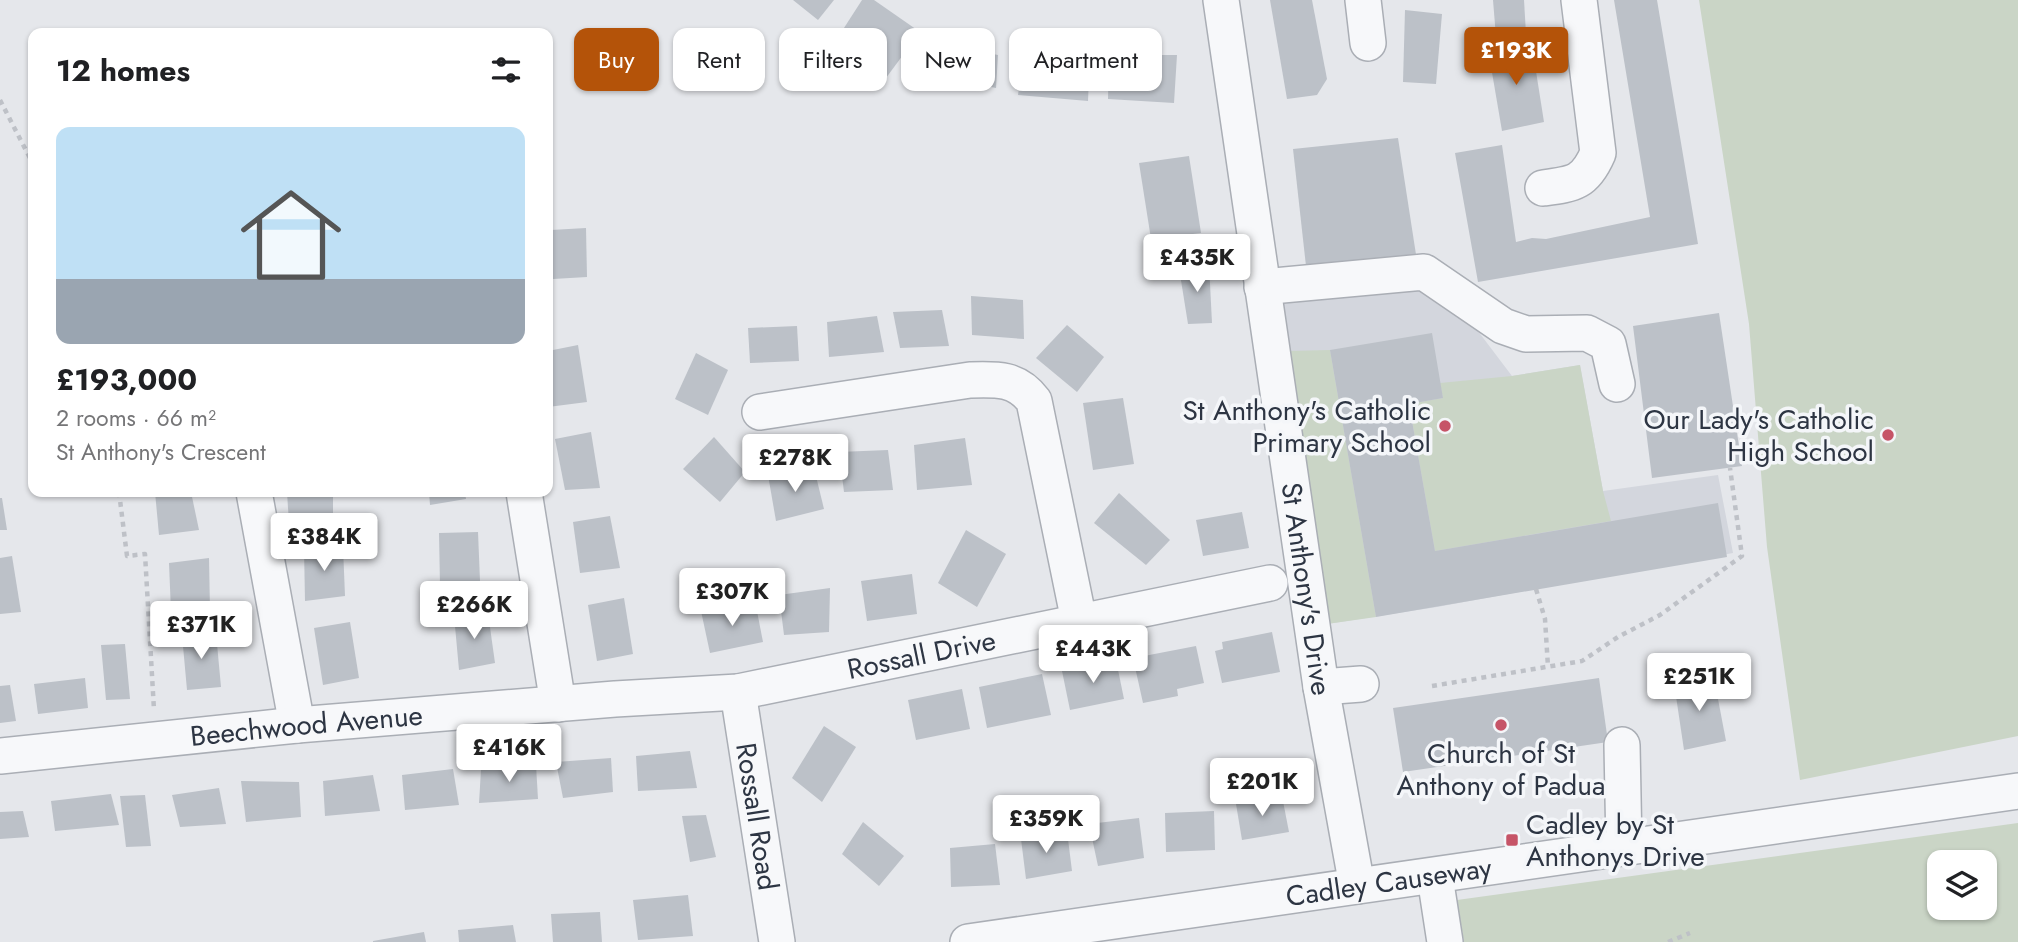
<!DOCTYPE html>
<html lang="en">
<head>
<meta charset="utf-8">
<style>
	:root { --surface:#fff; --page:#f6f6f6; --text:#202124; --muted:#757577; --accent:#b45309 }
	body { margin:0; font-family:Jost,sans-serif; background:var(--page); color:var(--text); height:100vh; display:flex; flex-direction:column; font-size:26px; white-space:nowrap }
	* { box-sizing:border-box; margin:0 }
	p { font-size:23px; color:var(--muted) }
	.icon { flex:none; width:38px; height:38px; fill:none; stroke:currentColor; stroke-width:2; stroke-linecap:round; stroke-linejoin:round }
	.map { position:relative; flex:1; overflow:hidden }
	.details { position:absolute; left:28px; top:28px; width:525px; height:469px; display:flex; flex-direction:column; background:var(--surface); border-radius:14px; box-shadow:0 2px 5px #0004 }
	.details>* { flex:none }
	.banner { position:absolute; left:574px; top:28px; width:665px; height:63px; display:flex; gap:14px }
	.fabs { position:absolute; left:1927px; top:850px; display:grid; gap:14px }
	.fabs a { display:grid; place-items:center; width:70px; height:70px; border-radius:14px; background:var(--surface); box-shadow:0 2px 5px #0004; font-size:35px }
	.price { position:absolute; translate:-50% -60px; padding:0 16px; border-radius:7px; background:#fff; color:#222; font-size:23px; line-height:46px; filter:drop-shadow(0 2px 4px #0008) }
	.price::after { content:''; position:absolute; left:50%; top:42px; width:21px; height:16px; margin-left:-10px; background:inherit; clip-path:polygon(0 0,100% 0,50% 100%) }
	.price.on { background:var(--accent); color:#fff }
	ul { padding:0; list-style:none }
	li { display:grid; align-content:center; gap:14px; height:371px; padding:0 28px }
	li span { display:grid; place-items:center; height:217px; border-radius:14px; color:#555 }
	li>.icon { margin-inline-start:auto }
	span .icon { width:126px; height:126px; fill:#fffc; stroke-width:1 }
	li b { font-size:30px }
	h2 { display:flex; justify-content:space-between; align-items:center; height:84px; padding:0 28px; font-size:30px }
	.pill { padding:0 24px; border-radius:14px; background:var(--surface); box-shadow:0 2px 5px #0004; font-size:24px; line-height:63px }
	.pill.on { background:var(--accent); color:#fff }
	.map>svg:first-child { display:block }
</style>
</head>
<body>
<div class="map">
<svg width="2018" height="942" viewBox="0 0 2018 942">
	<rect width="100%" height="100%" fill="#e5e7eb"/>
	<path fill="#d3d6dd" d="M1404,283L1462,310L1512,376L1580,365L1603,491L1718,475L1733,553L1437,607L1327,624L1281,301Z"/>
	<g fill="#cad5c6" fill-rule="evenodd">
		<path d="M1699,0H2018V736L1800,780L1767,547L1749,324Z"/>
		<path d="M1330,350L1376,617L1327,624L1289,351Z"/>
		<path d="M1580,365L1603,491L1611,521L1435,551L1409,404L1443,398L1440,383L1512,376Z"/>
		<path d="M2018,823V942H1464L1457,900ZM1939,863H1984V908H1939Z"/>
	</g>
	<g fill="#bcc1c8">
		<path d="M793,0H834L818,20Z"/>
		<path d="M862,0H874L920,32L883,82L833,45Z"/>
		<path d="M1270,0H1312L1327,79L1317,95L1287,99Z"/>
		<path d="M1493,0H1524L1526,34L1496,37Z"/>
		<path d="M1614,0H1657L1698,244L1478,282L1455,153L1502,145L1516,242L1532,238L1546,239L1650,217Z"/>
		<path d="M1405,10L1442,14L1436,84L1403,82Z"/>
		<path d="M935,43L998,55L996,88L933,75Z"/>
		<path d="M1532,46L1544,122L1502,131L1488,49Z"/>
		<path d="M1024,50L1090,54L1088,101L1018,95Z"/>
		<path d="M1109,55H1177L1174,103L1108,99Z"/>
		<path d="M1398,138L1417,261L1307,275L1293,149Z"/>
		<path d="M1189,156L1201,233L1151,239L1139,163Z"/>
		<path d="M586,228L587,277L553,279L551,230Z"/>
		<path d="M1209,264L1212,323L1188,324L1179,268Z"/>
		<path d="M971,296L1023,300L1024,339L972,335Z"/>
		<path d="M942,310L949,346L900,348L893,312Z"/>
		<path d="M1719,313L1742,466L1652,478L1633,326Z"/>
		<path d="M877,316L884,352L829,357L827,322Z"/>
		<path d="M1067,325L1104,357L1077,392L1036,358Z"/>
		<path d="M797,326L799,361L750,363L748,328Z"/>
		<path d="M1432,333L1443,398L1409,404L1435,551L1718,503L1727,557L1376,617L1330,350Z"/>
		<path d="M578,345L587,402L548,407V351Z"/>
		<path d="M696,353L728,370L708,415L675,399Z"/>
		<path d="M1123,398L1134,464L1093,470L1083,403Z"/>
		<path d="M591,432L600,488L565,490L555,439Z"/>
		<path d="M714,437L745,472L720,502L683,469Z"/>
		<path d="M965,438L972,485L917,490L914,445Z"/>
		<path d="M888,450L893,490L844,492L839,452Z"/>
		<path d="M814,468L824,509L776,521L768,475Z"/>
		<path d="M155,492H191L199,530L159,535Z"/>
		<path d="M287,492H333V520L289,523Z"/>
		<path d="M429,492H465L466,499L430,505Z"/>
		<path d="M1119,493L1170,540L1146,565L1094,523Z"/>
		<path d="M0,498H2L7,530H0Z"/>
		<path d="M1242,512L1249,548L1203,556L1196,520Z"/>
		<path d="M610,516L620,568L580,573L573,522Z"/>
		<path d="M966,530L1006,554L977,607L938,583Z"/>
		<path d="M478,532L480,581L440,586L439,533Z"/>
		<path d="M343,547L345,596L305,601L304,548Z"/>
		<path d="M12,556L21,612L0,614V558Z"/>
		<path d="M209,558L210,611L171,612L169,563Z"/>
		<path d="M912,574L917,614L867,621L861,581Z"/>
		<path d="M830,588L829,632L784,635L779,595Z"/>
		<path d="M624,598L633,654L597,661L588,605Z"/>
		<path d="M756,606L763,642L710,653L701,611Z"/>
		<path d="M488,613L495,663L459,670L454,615Z"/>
		<path d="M350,622L359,678L323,685L314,628Z"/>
		<path d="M1272,632L1280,672L1222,683L1215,651L1223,649L1222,642Z"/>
		<path d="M216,633L221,687L187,690L182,635Z"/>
		<path d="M125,644L130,699L106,700L101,645Z"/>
		<path d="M1196,646L1204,683L1177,689L1178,696L1143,703L1135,667L1146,665L1144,656Z"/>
		<path d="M1116,660L1124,699L1070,710L1062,671Z"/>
		<path d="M1042,674L1051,715L987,728L979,687Z"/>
		<path d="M85,678L88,708L38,714L34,684Z"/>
		<path d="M1599,678L1608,742L1403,772L1393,708Z"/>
		<path d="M1714,678L1726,741L1684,750L1674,683Z"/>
		<path d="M10,685L16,721L0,723V686Z"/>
		<path d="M962,689L970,729L916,740L908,700Z"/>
		<path d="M824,726L856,747L822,802L792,778Z"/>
		<path d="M690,751L697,788L638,791L636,756Z"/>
		<path d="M611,758L613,792L563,798L556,762Z"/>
		<path d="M536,765L538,799L479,803L481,770Z"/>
		<path d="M453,769L459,805L405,810L402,775Z"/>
		<path d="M373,775L380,811L325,816L323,781Z"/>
		<path d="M241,781L299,782L301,817L246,822Z"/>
		<path d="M219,788L226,824L180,827L172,795Z"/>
		<path d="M111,794L119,825L55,831L51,801Z"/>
		<path d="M145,795L151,846L126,847L120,796Z"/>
		<path d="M1282,796L1289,832L1242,840L1236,804Z"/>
		<path d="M23,811L29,837L0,839V812Z"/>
		<path d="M1214,811L1215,850L1166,852L1165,813Z"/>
		<path d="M706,815L716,857L690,862L682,816Z"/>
		<path d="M1139,818L1144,858L1098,866L1089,824Z"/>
		<path d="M863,822L904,856L879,886L842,854Z"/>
		<path d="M1067,831L1072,871L1026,879L1021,839Z"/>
		<path d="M995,844L1000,885L951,887L950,848Z"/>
		<path d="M688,895L693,936L638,940L633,900Z"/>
		<path d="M600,912L602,942H553L551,914Z"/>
		<path d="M513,925L516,942H459L458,930Z"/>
		<path d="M424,932L426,942H373V941Z"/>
	</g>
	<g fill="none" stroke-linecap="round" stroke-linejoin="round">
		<defs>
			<g id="minor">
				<path id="s1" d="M1221,0L1321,687L1357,886"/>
				<path d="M1363,0L1368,43"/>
				<path d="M1543,188C1574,184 1585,183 1598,153L1579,0"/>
				<path d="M1262,287L1424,272L1503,326L1526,334L1587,333L1608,344L1617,384"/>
				<path d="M760,412L970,380C997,379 1017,378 1034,401L1079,621"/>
				<path d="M254,492L297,725"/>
				<path d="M524,492L558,704"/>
				<path d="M1321,687L1361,684"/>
				<path id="s2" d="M738,692L777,942"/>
				<path d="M1622,745L1624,848"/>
				<path id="s3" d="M0,756L297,725L615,699L738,692L1270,583"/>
				<path d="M1435,877L1445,942"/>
				<path id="s4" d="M968,942L2018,791"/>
			</g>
		</defs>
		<use href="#minor" stroke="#aaaeb5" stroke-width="38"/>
		<g stroke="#bec1c7" stroke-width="4.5" stroke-dasharray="5 5" stroke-linecap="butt">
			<path d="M0,100L33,164"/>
			<path d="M119,492L127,556L145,554L154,710"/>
			<path d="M1536,589L1545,619L1548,667"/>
			<path d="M1432,686L1582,661L1618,637L1660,615L1742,556L1730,468"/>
			<path d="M1668,942L1690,933"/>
		</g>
		<use href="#minor" stroke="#f7f8fa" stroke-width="35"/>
	</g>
	<g fill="#c65467" stroke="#f4f6f9" stroke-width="2.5">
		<circle cx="1445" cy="426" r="7"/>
		<circle cx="1888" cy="435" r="7"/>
		<circle cx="1501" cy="725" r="7"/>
		<rect x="1505" y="833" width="14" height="14" rx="3.5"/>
	</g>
	<g text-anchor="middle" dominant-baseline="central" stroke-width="7" stroke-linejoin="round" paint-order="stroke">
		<g font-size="28" fill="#2d3543" stroke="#f4f6f9" text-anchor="end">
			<text x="1431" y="410">St Anthony's Catholic<tspan x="1431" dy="32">Primary School</tspan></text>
			<text x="1874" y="419">Our Lady's Catholic<tspan x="1874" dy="32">High School</tspan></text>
			<text x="1501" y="753" text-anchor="middle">Church of St<tspan x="1501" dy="32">Anthony of Padua</tspan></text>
			<text x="1526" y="824" text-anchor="start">Cadley by St<tspan x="1526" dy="32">Anthonys Drive</tspan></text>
		</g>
		<g font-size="28" fill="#2d3543" stroke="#f4f6f9">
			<text stroke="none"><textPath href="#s1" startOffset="595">St Anthony's Drive</textPath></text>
			<text stroke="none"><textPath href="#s3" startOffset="928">Rossall Drive</textPath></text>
			<text stroke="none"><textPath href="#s3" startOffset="308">Beechwood Avenue</textPath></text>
			<text stroke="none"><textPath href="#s2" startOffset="126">Rossall Road</textPath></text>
			<text stroke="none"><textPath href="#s4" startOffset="425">Cadley Causeway</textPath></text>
		</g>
	</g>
</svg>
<div class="fabs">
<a><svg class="icon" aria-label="layers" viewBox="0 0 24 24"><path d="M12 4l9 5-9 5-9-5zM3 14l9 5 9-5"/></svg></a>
</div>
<b class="price on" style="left:1516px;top:87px">£193K</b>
<b class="price" style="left:1197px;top:294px">£435K</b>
<b class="price" style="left:795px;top:494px">£278K</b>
<b class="price" style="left:324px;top:573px">£384K</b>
<b class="price" style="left:732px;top:628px">£307K</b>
<b class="price" style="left:474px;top:641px">£266K</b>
<b class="price" style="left:201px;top:661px">£371K</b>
<b class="price" style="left:1093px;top:685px">£443K</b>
<b class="price" style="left:1699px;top:713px">£251K</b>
<b class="price" style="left:509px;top:784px">£416K</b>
<b class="price" style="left:1262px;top:818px">£201K</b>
<b class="price" style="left:1046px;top:855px">£359K</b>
<div class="banner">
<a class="pill on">Buy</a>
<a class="pill">Rent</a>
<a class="pill">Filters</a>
<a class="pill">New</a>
<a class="pill">Apartment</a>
</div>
<section class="details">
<h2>12 homes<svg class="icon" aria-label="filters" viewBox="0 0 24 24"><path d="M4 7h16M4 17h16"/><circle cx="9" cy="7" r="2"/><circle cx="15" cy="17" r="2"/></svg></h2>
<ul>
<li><span style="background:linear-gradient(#bfe0f5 70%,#9aa5b1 0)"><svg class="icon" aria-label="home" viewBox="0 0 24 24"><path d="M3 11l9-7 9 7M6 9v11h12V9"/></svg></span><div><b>£193,000</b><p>2 rooms · 66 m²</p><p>St Anthony's Crescent</p></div></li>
</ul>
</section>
</div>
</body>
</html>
